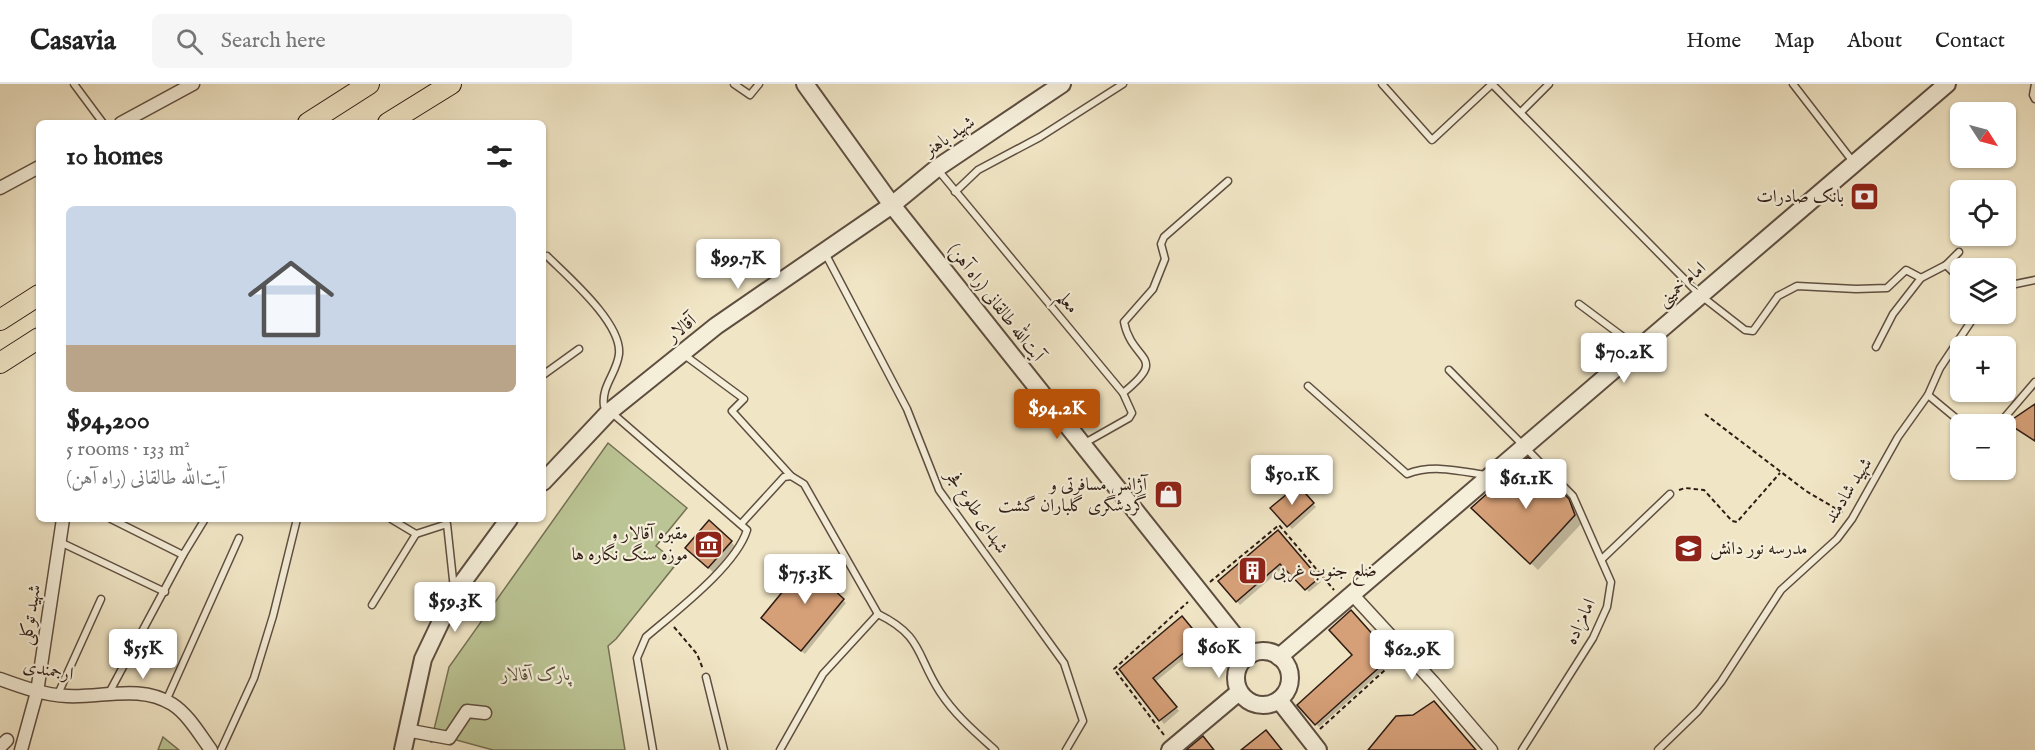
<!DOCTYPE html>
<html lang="en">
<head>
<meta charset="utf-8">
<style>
	:root { --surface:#fff; --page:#f6f6f6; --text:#222; --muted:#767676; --line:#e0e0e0; --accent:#b45309 }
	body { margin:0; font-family:"IM FELL English",Amiri,serif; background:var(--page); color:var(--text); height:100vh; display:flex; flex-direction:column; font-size:22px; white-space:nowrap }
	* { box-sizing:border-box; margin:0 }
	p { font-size:20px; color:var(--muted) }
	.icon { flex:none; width:33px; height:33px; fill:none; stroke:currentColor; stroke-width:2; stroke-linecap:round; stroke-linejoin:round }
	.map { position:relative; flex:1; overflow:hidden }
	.side { position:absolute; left:36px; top:36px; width:510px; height:402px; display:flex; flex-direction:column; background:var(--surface); border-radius:9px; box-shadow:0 2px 4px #0004 }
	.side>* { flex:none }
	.needle { width:39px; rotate:126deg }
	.controls { position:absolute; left:1950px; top:18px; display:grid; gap:12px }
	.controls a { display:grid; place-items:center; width:66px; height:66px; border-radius:9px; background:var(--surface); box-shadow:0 2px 4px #0004; font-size:30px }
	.price { position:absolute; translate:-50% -51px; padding:0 14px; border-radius:6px; background:#fff; color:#222; font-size:20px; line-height:39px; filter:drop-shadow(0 2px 3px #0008) }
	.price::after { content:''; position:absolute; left:50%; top:36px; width:18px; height:14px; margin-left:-9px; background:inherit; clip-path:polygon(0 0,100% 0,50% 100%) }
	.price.selected { background:var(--accent); color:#fff }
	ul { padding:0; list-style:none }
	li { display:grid; align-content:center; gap:12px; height:318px; padding:0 30px }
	li span { display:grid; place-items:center; height:186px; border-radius:9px; color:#555 }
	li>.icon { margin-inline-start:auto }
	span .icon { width:108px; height:108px; fill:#fffc; stroke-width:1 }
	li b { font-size:26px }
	h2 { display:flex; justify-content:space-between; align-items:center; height:72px; padding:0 30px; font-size:26px }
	header { display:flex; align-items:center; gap:36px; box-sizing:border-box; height:84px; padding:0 30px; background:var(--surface); border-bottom:2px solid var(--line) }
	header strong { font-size:28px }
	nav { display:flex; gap:33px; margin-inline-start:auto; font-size:21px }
	.search { width:420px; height:54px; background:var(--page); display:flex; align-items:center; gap:15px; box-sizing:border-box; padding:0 21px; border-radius:9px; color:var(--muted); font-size:22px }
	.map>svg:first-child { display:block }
</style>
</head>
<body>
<header>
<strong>Casavia</strong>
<div class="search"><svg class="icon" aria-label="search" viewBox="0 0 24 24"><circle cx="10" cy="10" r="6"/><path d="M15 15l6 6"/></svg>Search here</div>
<nav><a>Home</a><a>Map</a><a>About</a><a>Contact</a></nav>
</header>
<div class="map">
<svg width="2035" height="666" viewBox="0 0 2035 666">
	<rect width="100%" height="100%" fill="#f0e5c5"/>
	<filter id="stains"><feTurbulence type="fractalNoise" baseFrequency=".00333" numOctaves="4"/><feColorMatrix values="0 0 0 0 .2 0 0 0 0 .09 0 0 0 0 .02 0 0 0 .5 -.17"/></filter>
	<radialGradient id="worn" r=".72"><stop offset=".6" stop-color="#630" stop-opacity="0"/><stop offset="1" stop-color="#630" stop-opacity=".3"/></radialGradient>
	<g fill="#bbc494" stroke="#747054" stroke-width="1.5">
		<path d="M608,359L687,424L656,462L677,479L616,555L608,562L625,666H493L449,654L431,658L449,583Z"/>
		<path d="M163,653L179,666H158Z"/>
	</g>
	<g fill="#0003">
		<path d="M2035,322V358L2009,339Z"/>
		<path d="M1528,376L1576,424L1582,439L1538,486L1474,424Z"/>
		<path d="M1298,403L1316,423L1292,445L1273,424Z"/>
		<path d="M1278,449L1321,498L1309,508L1285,482L1240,521L1220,498Z"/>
		<path d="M731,458L736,463L714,489L692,469Z"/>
		<path d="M839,498L842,501L836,509L846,519L805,570L766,538Z"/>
		<path d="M1351,528L1394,576L1319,643L1299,621L1354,571Z"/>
		<path d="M1185,537L1203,559L1155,598L1179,627L1164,640L1121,585Z"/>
	</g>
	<g fill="#d59f77" stroke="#2e1c14" stroke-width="1.5">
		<path d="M2035,320V357L2007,339Z"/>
		<path d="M1528,373L1569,415L1575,431L1530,480L1471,424Z"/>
		<path d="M1298,401L1314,419L1287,443L1270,424Z"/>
		<path d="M709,436L732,457L708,484L685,464Z"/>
		<path d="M1278,446L1319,494L1305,506L1280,480L1236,518L1218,497Z"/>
		<path d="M811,473L840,497L833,505L844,515L801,567L761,534Z"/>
		<path d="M1351,526L1392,572L1315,641L1297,621L1352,571L1329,546Z"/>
		<path d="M1182,532L1201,555L1153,594L1177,623L1159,637L1119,585Z"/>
		<path d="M1434,617L1476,666H1368L1396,632L1413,631Z"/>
		<path d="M1266,646L1282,666H1241Z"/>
		<path d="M1203,652L1214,666H1186Z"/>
	</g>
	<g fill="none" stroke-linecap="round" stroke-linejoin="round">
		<defs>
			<g id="service">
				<path d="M74,0L103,39"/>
				<path d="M734,0L750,11L759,0"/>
				<path d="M1382,0L1432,56L1492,0"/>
				<path d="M1492,0L1700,211L1745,246L1753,247L1778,212L1797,202L1856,205L1887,204L1906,186L1921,194L1893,230L1876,263"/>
				<path d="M1793,0L1854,79"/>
				<path d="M2035,0L2033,11L2035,15"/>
				<path d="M1521,28L1549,0"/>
				<path d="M938,86L1123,309L1132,329L1129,334L1083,360"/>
				<path d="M955,108L978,86L1040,53L1123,0"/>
				<path d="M825,169L907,325L939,406L1064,579L1083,637L1066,666"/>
				<path d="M547,172C568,193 622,239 619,270C617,289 601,302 604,322L747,446C736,482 675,528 646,553L637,574L653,666"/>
				<path d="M1956,191L1946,181L1959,168"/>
				<path d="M1921,194L1946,181"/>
				<path d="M2006,202L2035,196"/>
				<path d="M1579,220L1638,264"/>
				<path d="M683,270L744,315L732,327L791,392"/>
				<path d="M1449,286L1573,412L1611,498L1607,523L1593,554L1522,666"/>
				<path d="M543,291L579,265"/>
				<path d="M1308,302L1407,390C1433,380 1459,387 1486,391"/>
				<path d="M1123,309C1170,271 1132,279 1124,238L1153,205L1165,175L1161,160L1164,153L1228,97"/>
				<path d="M1928,311L1963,340"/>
				<path d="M1999,340L2035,298"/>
				<path d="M111,435L183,471"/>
				<path d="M391,435L416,450L447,440L454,505"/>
				<path d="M741,440L784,393L791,392L804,400L878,530C923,552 916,571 940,608C955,631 975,648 995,666"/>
				<path d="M60,458L165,508"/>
				<path d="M1602,475L1670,410"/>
				<path d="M372,521L416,450"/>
				<path d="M706,593L724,666"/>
				<path d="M109,609L183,471L205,435"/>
				<path d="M58,610L101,515"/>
				<path d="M166,617L239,454"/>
				<path d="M221,666L254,594L273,532L297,435"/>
				<path d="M780,666L823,590L878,530"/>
				<path d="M1658,666L1698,627L1721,598L1781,506L1837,455L1852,435L1898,353L1928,311L1940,284L1976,230"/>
			</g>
			<g id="minor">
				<path d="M121,39L193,0"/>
				<path d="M0,104L39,83"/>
				<path d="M1352,510L1433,598L1491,666"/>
				<path d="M0,595C22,603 44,611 67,612C102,614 140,600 172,620C188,630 200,651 211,666"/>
				<path d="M406,646L449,654L467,627L485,629"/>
				<path d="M0,663L7,656"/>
				<path d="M21,666L37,608L63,435"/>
			</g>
			<g id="tertiary">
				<path d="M805,0L892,121L1250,571"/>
				<path d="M543,398L609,328L716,242L892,121L937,84L1062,0"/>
				<circle cx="1263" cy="594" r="27"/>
				<path d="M1279,573L1947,0"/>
				<path d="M1279,616L1318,666"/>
				<path d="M403,666L423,575L454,510L509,435"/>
				<path d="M1170,666L1239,608"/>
			</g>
			<g id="primary">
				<path d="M308,39L369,0"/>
				<path d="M388,39L451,0"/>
				<path d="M0,236L39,211"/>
				<path d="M0,279L39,254"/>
			</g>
		</defs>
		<use href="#service" stroke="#5e4e40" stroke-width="9"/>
		<use href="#minor" stroke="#5e4e40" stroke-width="15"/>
		<use href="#tertiary" stroke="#5e4e40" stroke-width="20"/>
		<use href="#primary" stroke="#2e1c14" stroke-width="22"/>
		<g stroke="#2e1c14" stroke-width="2" stroke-dasharray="4.5 3" stroke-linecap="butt">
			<path d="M1705,330L1806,407L1845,430"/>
			<path d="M1679,406L1685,404L1704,406L1732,437L1737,438L1780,389"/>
			<path d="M1210,498L1279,441L1334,506"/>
			<path d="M674,543L697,570L703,585"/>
			<path d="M1320,645L1396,576"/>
			<path d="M1164,651L1114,585L1188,518"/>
		</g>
		<use href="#service" stroke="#f5eed9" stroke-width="6"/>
		<use href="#minor" stroke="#f5eed9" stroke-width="12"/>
		<use href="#tertiary" stroke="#f5eed9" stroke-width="16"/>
		<use href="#primary" stroke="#f0e5c5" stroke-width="20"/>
	</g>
	<defs>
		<symbol id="bank-square" viewBox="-11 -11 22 22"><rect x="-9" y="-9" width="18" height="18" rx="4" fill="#8f2418" stroke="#f5eed9"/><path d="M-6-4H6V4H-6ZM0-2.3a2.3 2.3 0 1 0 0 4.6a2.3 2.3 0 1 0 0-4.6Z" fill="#fff"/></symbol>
		<symbol id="shop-square" viewBox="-11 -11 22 22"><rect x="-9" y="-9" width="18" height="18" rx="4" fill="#8f2418" stroke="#f5eed9"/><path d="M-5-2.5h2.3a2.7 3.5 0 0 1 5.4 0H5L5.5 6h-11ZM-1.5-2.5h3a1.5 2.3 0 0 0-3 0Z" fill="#fff"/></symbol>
		<symbol id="museum-square" viewBox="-11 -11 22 22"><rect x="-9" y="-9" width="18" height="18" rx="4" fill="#8f2418" stroke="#f5eed9"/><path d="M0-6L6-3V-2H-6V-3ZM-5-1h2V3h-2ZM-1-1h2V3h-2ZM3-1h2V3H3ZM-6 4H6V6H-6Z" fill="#fff"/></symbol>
		<symbol id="school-square" viewBox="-11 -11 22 22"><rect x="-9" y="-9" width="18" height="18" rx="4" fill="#8f2418" stroke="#f5eed9"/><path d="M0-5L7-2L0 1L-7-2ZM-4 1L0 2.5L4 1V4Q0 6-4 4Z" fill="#fff"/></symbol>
		<symbol id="building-square" viewBox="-11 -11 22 22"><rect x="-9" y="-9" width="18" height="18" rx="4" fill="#8f2418" stroke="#f5eed9"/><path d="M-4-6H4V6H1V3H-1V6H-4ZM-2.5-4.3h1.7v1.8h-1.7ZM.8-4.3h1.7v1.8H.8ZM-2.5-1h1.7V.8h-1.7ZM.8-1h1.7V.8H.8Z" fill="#fff"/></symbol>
	</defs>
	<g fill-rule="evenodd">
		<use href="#bank-square" x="1848" y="96" width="33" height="33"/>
		<use href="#shop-square" x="1152" y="394" width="33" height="33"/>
		<use href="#museum-square" x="692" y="444" width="33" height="33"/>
		<use href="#school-square" x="1672" y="448" width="33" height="33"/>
		<use href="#building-square" x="1236" y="470" width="33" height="33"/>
	</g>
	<g text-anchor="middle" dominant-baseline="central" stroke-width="4.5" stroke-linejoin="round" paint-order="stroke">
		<g font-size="18" fill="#2e1c14" stroke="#f5eed9">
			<text transform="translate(950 53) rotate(-35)">شهید باهنر</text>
			<text transform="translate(1682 201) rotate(-41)">امام خمینی</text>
			<text transform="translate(995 219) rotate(52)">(راه آهن) آیت‌الله طالقانی</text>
			<text transform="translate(1067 219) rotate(50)">معلم</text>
			<text transform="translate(682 245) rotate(-39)">آقالار</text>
			<text transform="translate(1849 407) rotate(-58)">شهید شادمند</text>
			<text transform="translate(976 428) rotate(56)">شهدای طلوع فجر</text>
			<text transform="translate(31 531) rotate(-81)">شهید توکلی</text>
			<text transform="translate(1581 538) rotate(-65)">امامزاده</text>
			<text transform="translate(48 587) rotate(10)">ارجمندی</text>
		</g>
		<g font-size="18" fill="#2e1c14" stroke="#f5eed9" text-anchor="end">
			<text x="1844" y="113">بانک صادرات</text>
			<text x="1147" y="401">آژانس مسافرتی و<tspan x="1147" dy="21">گردشگری گلباران گشت</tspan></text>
			<text x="688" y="450">مقبره آقالار و<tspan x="688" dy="21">موزه سنگ نگاره ها</tspan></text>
			<text x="1710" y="465" text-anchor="start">مدرسه نور دانش</text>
			<text x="1273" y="487" text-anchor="start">ضلع جنوب غربی</text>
		</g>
		<g font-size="18" font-style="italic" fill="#584e3a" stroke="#f5eed9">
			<text x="536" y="591">پارک آقالار</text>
		</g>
	</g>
	<rect width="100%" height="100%" filter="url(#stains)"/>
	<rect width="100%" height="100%" fill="url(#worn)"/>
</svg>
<div class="controls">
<a><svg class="needle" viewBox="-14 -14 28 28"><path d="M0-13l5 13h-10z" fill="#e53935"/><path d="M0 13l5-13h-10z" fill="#767676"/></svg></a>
<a><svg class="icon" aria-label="locate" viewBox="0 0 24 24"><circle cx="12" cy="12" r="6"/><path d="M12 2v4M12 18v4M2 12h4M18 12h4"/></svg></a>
<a><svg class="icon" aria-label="layers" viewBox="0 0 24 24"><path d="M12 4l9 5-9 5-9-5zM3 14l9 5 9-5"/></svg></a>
<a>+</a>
<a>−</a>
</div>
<b class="price" style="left:738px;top:206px">$99.7K</b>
<b class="price" style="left:1624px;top:300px">$70.2K</b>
<b class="price selected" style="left:1057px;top:356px">$94.2K</b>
<b class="price" style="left:1292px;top:422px">$50.1K</b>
<b class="price" style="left:1526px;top:426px">$61.1K</b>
<b class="price" style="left:805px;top:521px">$75.3K</b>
<b class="price" style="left:455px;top:549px">$59.3K</b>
<b class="price" style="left:1219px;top:595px">$60K</b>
<b class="price" style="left:143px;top:596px">$55K</b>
<b class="price" style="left:1412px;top:597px">$62.9K</b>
<section class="side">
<h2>10 homes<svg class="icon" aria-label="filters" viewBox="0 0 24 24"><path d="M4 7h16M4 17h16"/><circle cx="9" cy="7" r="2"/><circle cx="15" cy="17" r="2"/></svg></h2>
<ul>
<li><span style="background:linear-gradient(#c9d6e8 75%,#b9a48a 0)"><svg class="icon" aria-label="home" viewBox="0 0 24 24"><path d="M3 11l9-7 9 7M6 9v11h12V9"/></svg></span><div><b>$94,200</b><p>5 rooms · 133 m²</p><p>(راه آهن) آیت‌الله طالقانی</p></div></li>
</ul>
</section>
</div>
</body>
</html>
